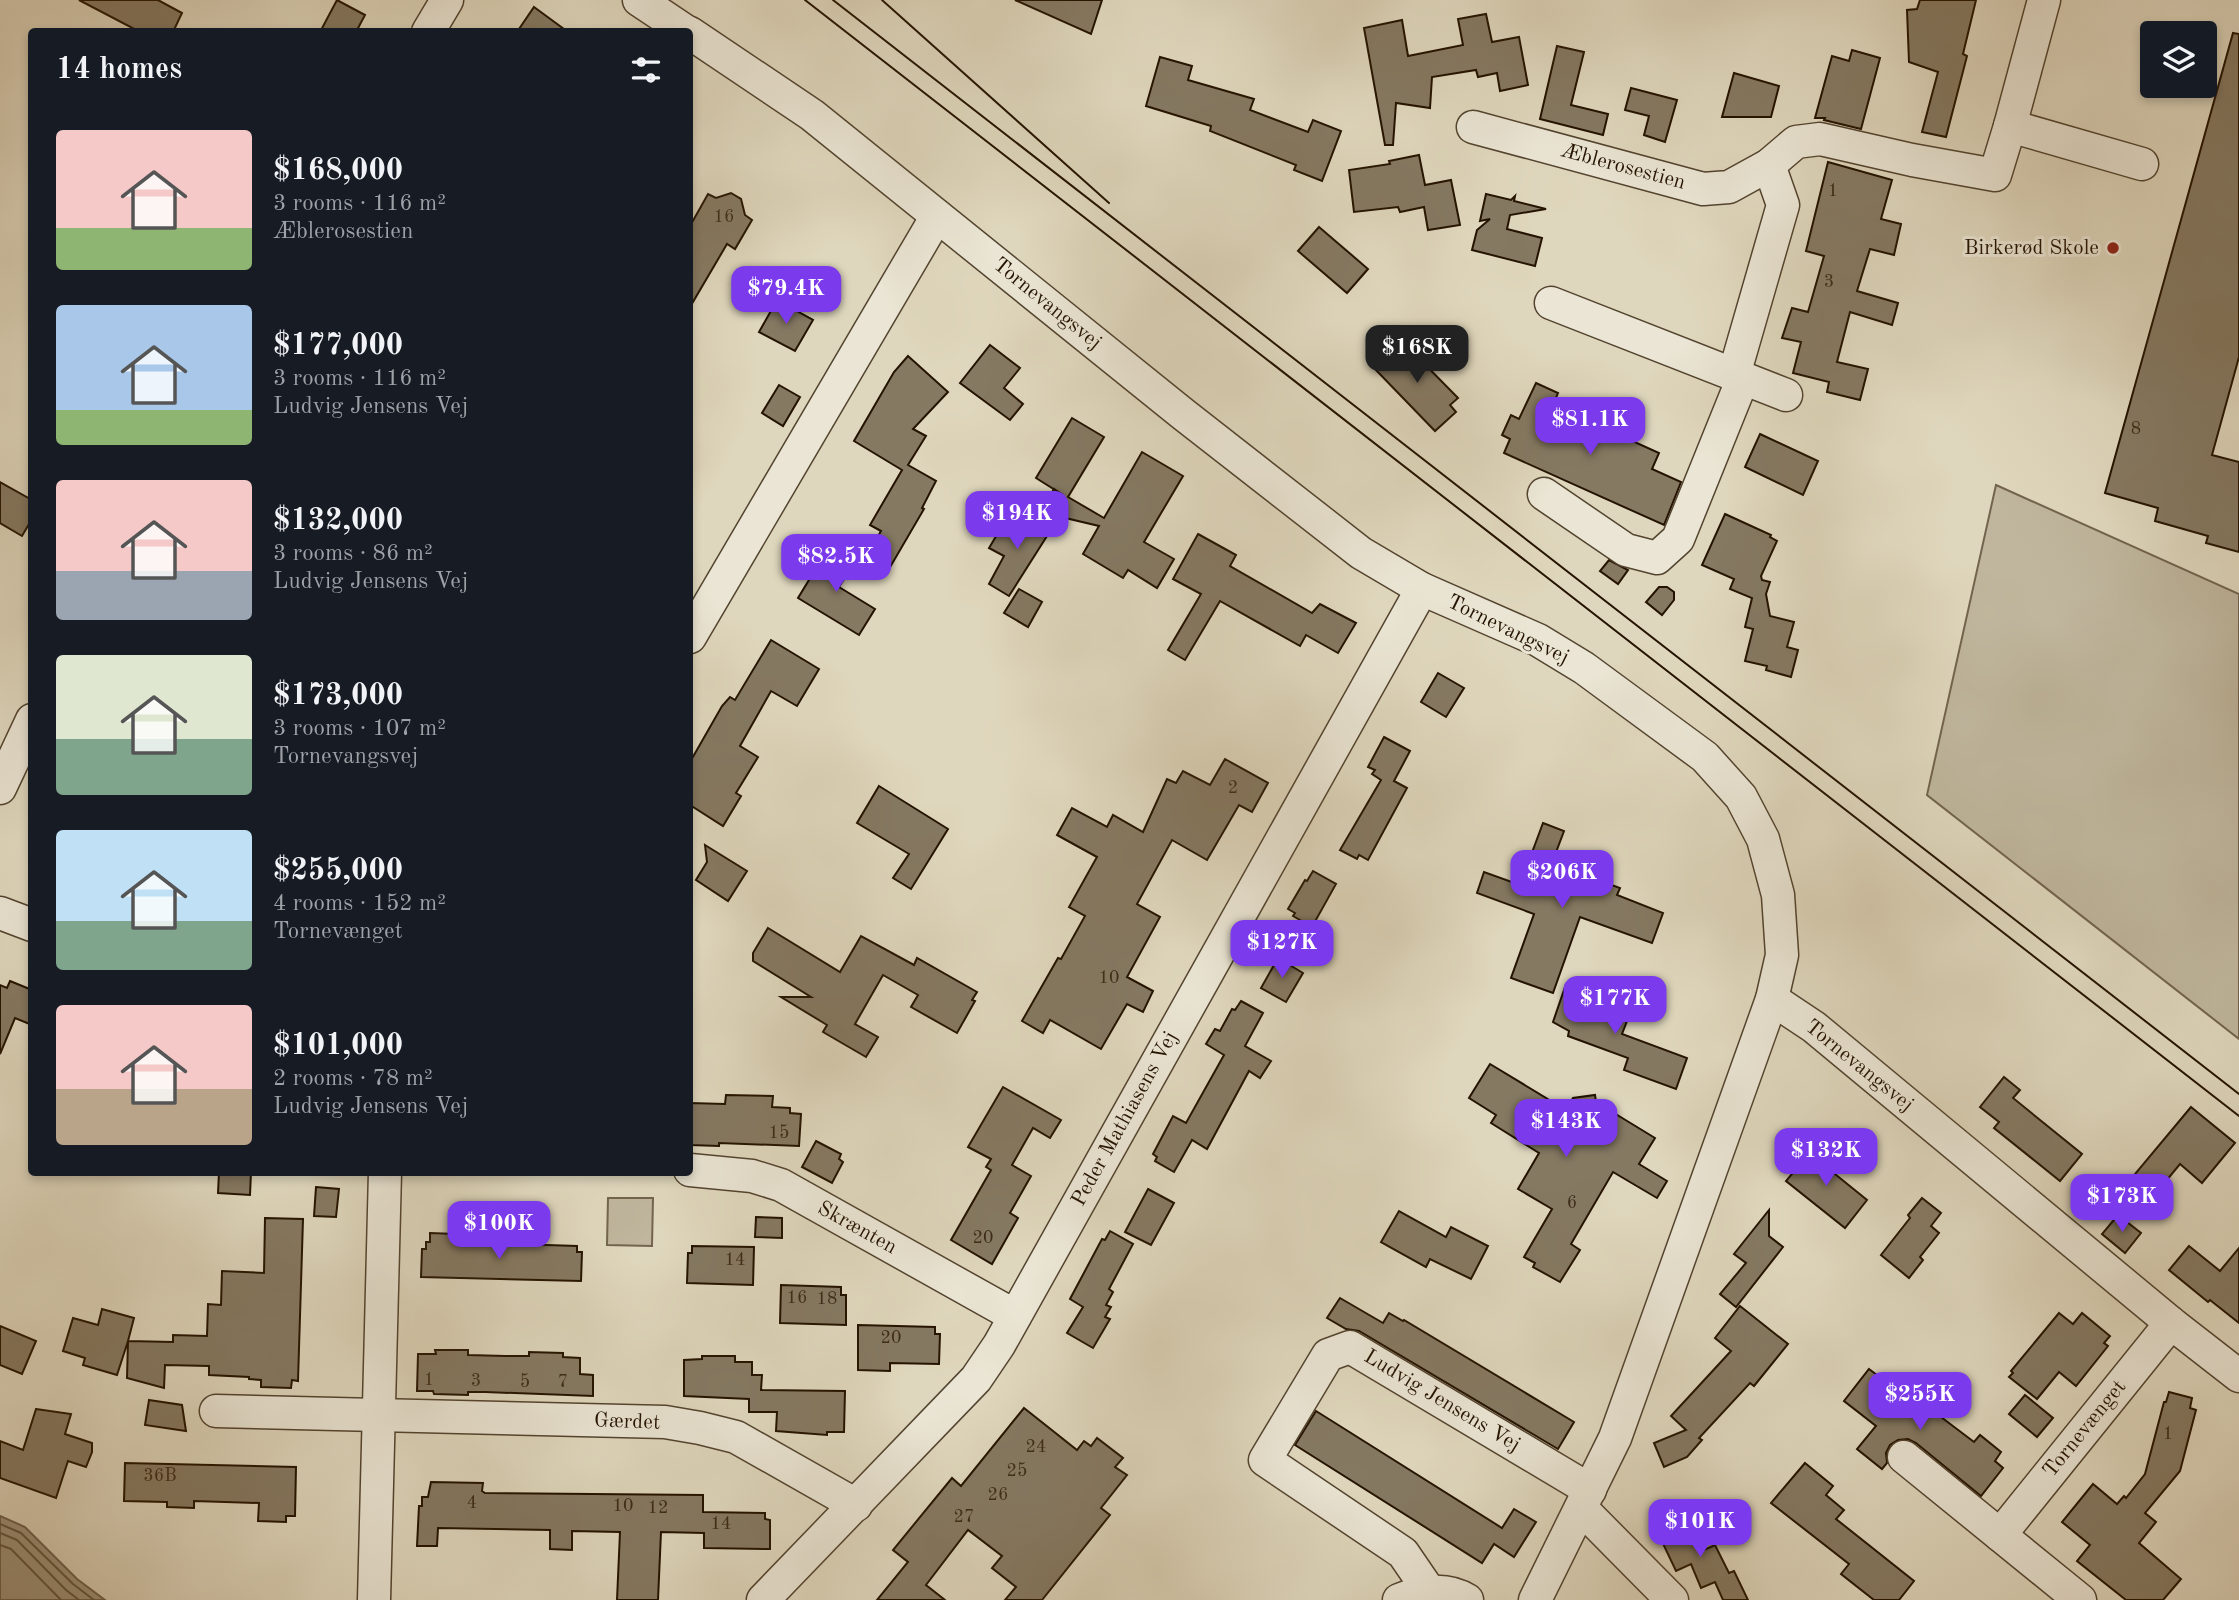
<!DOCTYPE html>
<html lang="en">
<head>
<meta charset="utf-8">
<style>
	:root { --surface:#171b24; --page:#242831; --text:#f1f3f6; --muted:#9ea1a6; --accent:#7c3aed }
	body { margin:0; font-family:"Old Standard TT",serif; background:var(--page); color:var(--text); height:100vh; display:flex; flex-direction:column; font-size:26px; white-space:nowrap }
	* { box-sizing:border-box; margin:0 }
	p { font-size:23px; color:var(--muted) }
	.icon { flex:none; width:38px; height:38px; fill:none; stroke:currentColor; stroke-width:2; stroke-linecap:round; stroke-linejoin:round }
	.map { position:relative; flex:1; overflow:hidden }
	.drawer { position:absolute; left:28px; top:28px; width:665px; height:1148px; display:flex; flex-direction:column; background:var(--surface); border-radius:7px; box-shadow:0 4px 10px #0003 }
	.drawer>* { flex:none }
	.buttons { position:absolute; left:2140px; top:21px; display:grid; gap:14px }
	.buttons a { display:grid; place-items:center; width:77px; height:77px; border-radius:7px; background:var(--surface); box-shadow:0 4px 10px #0003; font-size:35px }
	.price { position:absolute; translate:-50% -60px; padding:0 16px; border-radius:14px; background:var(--accent); color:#fff; font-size:23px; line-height:46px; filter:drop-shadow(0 2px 4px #0008) }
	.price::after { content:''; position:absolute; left:50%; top:42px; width:21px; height:16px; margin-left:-10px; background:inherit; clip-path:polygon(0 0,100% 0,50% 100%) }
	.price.on { background:#222; color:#fff }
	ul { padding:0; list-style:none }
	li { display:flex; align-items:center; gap:21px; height:175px; padding:0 28px }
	li span { display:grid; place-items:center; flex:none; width:196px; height:140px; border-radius:7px; color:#555 }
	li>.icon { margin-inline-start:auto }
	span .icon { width:84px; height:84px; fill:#fffc; stroke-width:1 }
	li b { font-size:30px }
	h2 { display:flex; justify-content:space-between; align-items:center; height:84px; padding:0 28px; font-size:30px }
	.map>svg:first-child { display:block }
</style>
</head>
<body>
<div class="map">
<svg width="2239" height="1600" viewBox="0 0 2239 1600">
	<rect width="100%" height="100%" fill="#dfd7bd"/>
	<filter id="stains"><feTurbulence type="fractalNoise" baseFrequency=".00286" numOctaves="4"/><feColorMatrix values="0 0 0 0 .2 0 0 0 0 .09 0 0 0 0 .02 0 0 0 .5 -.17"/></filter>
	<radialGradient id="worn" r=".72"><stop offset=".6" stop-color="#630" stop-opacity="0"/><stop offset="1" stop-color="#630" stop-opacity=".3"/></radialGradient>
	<g fill="#bfb69d" stroke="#72644e" stroke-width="2">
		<path d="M1996,485L2239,594V1039L1927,795Z"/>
		<path d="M608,1198H653L652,1246L607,1245Z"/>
	</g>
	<path fill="#9f947d" stroke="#6e604b" stroke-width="2" d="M0,1516L25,1527L77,1579L105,1600H0Z"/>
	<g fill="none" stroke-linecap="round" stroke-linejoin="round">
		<g stroke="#62543e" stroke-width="2">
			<path d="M0,1524L21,1533L73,1584L94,1600"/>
			<path d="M0,1533L17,1540L66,1590L79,1600"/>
			<path d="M0,1545L11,1549L61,1600"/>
		</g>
	</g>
	<g fill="#857962" stroke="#241300" stroke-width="2">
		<path d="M79,0H158L182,13L173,32H140Z"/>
		<path d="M337,0L365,15L356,32H320Z"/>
		<path d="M1015,0H1102L1091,34Z"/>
		<path d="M1920,0H1976L1963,54L1967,56L1946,137L1922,132L1938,72L1909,62L1907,10L1917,9Z"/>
		<path d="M534,7L568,32H517Z"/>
		<path d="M1486,14L1492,42L1519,37L1528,85L1500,91L1497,73L1478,77L1476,70L1432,77L1430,108L1396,103L1393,145H1385L1364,28L1402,20L1408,56L1463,45L1458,19Z"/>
		<path d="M2233,33L2239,34V357L2212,455L2239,462V552L2206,543L2208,536L2155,521L2158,508L2105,493Z"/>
		<path d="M1557,46L1584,52L1571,105L1608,114L1603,135L1540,119Z"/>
		<path d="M1852,50L1880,58L1861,129L1824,120L1825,118H1815L1832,56L1849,61Z"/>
		<path d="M1160,57L1192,66L1188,80L1254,99L1250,110L1308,132L1313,120L1341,131L1322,181L1294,170L1296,165L1210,131L1211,126L1146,106Z"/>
		<path d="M1734,73L1779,86L1771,117H1722Z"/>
		<path d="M1631,88L1677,100L1665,142L1644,135L1649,116L1625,110Z"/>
		<path d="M1419,155L1425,185L1451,180L1460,225L1428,230L1424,207L1400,212L1398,207L1354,212L1349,170L1390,164L1389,161Z"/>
		<path d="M1828,162L1892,180L1881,219L1901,224L1894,255L1870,249L1857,291L1898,303L1892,325L1850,312L1837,362L1868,369L1860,400L1827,392L1829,382L1793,373L1801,342L1782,338L1792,308L1808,312L1824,256L1806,251Z"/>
		<path d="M731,193L741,199L745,215L752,220L735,249L727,244L690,307V226L708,194L716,198Z"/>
		<path d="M1486,194L1511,200L1515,196L1514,201L1546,209L1510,215L1507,229L1542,238L1535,266L1472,250L1477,230L1490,219L1480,221Z"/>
		<path d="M1319,227L1368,269L1347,293L1298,251Z"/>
		<path d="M777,300L813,320L795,351L759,332Z"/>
		<path d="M1401,340L1458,398L1450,405L1456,412L1435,431L1373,367Z"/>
		<path d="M990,345L1020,368L1004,388L1023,404L1010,420L960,383Z"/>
		<path d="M908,356L948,392L913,429L926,436L908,465L936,481L922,508L924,509L889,569L867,556L881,531L870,525L902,470L854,441L894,372Z"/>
		<path d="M1536,383L1558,393L1553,405L1659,453L1652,469L1681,482L1664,525L1504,453L1510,439L1502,435L1511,415L1519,419Z"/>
		<path d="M779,385L800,397L783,426L762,413Z"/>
		<path d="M1072,418L1104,437L1068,497L1104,518L1142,452L1183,476L1144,542L1174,559L1157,588L1128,570L1123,578L1083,554L1099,526L1040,512L1054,489L1063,495L1036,478Z"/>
		<path d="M1760,434L1818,461L1803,495L1745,467Z"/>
		<path d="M0,482L32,500V519L22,536L0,523Z"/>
		<path d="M1725,514L1771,535L1770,537L1777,541L1761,576L1762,580L1770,582L1766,594L1770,616L1794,622L1787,647L1798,650L1791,677L1766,670L1767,666L1745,661L1753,629L1745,627L1752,598L1730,589L1734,579L1702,565Z"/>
		<path d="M1015,518L1054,525L1009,596L989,584L1004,556L989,548L1001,528L1004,530L1008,524L1012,526Z"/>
		<path d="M1198,534L1236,555L1230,566L1312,613L1320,604L1356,623L1338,653L1306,635L1300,646L1220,601L1185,660L1168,650L1201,594L1173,579Z"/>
		<path d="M828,549L853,565L839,587L875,609L859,635L798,598Z"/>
		<path d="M1609,560L1628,570L1618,584L1600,571Z"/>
		<path d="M1659,587H1667L1674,592V600L1662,615L1646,602Z"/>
		<path d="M1019,589L1042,602L1028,627L1004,613Z"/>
		<path d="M771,640L819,669L797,706L771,691L740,746L758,757L736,793L741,796L723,826L690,805V762L722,706L730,697L735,700Z"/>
		<path d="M1438,673L1464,688L1446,717L1421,702Z"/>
		<path d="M1384,737L1410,751L1394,781L1407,788L1368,860L1359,855L1357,859L1340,850L1381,780L1372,774L1375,770L1368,767Z"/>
		<path d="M1225,759L1268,783L1252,812L1239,805L1207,860L1172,840L1137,904L1160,917L1127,977L1153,991L1143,1012L1127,1004L1101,1049L1050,1020L1043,1033L1022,1021L1058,958L1061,959L1085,916L1069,907L1097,857L1057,835L1072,808L1107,827L1113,815L1143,832L1167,779L1176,783L1183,771L1210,785Z"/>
		<path d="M879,786L948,829L911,889L893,878L909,854L857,823Z"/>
		<path d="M1543,823L1564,831L1552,863L1620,888L1617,895L1663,913L1652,943L1580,917L1553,993L1511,978L1534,914L1477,893L1484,872L1520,885Z"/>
		<path d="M705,845L747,871L728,901L696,880L707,862Z"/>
		<path d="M1313,871L1336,884L1312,927L1293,916L1295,913L1288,909L1305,880L1307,881Z"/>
		<path d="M768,928L840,972L861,936L914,965L917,958L977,992L972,1000L975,1001L957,1033L911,1007L918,995L883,975L855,1024L878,1037L866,1057L823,1032L827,1025L781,997H811L753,961V953Z"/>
		<path d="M1278,958L1303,973L1286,1002L1261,988Z"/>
		<path d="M10,981L32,990V1025L15,1018L0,1054V985L7,988Z"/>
		<path d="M1566,984L1617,1004L1615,1010L1624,1013L1621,1020L1627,1021L1622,1034L1687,1058L1676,1089L1624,1070L1628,1058L1568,1036L1569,1031L1553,1022Z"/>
		<path d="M1241,1001L1263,1013L1245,1046L1271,1061L1260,1078L1249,1071L1207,1149L1192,1140L1174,1172L1155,1161L1157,1157L1153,1154L1173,1116L1186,1123L1224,1055L1206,1044L1215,1029L1220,1031L1232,1009L1235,1010Z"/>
		<path d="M1490,1064L1566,1110L1573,1098L1595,1095L1596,1102L1655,1138L1639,1164L1667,1181L1657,1198L1613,1172L1571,1244L1580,1250L1560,1282L1533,1267L1535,1263L1524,1257L1552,1209L1518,1189L1539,1153L1491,1123L1496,1115L1469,1098Z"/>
		<path d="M2004,1077L2020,1090L2013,1098L2082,1154L2060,1181L1994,1128L1999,1122L1980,1107Z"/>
		<path d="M1003,1087L1061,1120L1050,1138L1033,1128L1012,1165L1031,1176L1010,1213L1018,1218L992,1264L951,1240L991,1170L986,1167L991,1159L968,1147Z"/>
		<path d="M726,1095L773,1096L772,1107L790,1108V1113L801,1114L799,1146L719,1143V1146L690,1145V1103L725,1104Z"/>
		<path d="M2191,1107L2235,1143L2202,1183L2180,1164L2157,1192L2135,1174Z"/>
		<path d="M816,1141L841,1154L839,1159L843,1162L832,1183L802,1167Z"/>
		<path d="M1817,1144L1833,1157L1825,1166L1867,1200L1845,1228L1786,1181Z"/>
		<path d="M219,1172H251L250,1195L218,1193Z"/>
		<path d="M316,1187L339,1189L336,1217L314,1216Z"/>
		<path d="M1148,1189L1174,1203L1151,1245L1125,1232Z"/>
		<path d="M1922,1198L1941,1213L1931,1226L1939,1233L1920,1257L1923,1260L1909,1278L1881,1255L1910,1218L1908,1215Z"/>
		<path d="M1769,1210V1236L1783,1247L1736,1307L1720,1294L1746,1263L1734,1254Z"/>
		<path d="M1399,1211L1446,1237L1451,1227L1488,1246L1471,1279L1430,1259L1426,1267L1381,1242Z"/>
		<path d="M2118,1215L2141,1233L2125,1253L2102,1234Z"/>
		<path d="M756,1217L782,1218V1238L755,1237Z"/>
		<path d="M265,1218L303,1219L298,1381L292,1380L291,1388L261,1387V1380L249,1379V1377L209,1375V1366L165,1365L164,1388L127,1378L128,1341L117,1375L83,1365L85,1358L63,1351L73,1318L98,1325L102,1309L134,1318L128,1341L173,1342V1335L207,1336L208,1304L221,1305L222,1271L264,1273Z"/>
		<path d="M1110,1231L1133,1244L1109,1289L1113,1292L1106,1305L1111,1307L1105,1317L1110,1319L1093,1348L1067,1333L1083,1307L1070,1299L1102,1239L1105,1240Z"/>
		<path d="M430,1233L456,1234L455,1242L577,1246V1252H582L581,1281L421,1277L422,1249H426V1242H430Z"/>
		<path d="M692,1246L754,1247L753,1285L687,1283L688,1253H692Z"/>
		<path d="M2189,1246L2220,1271L2239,1248V1323L2210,1300L2208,1302L2169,1270Z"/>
		<path d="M781,1285L841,1287V1295H846V1325L780,1323Z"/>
		<path d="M1340,1298L1383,1323L1389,1313L1403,1321L1404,1320L1574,1422L1558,1449L1359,1331L1346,1329L1327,1318Z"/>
		<path d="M1740,1306L1788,1344L1754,1386L1750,1383L1699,1438L1702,1440L1687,1457L1664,1467L1654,1443L1686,1430L1671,1416L1731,1351L1715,1338Z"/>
		<path d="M2059,1313L2073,1324L2082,1313L2110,1336L2104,1343L2108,1346L2076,1386L2059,1372L2037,1399L2009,1377L2013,1373L2011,1371Z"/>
		<path d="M858,1325L935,1327V1334H940L939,1364L890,1363V1371L858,1370Z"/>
		<path d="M0,1326L36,1341L22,1374L0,1365Z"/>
		<path d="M435,1350H468V1355L505,1356H529V1352L563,1353V1357L580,1358V1374L593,1375V1396L485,1392H468V1395L434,1394L433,1391H417L418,1354H436Z"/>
		<path d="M702,1356H735V1362H752V1375H762L761,1390L845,1391L844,1432H827V1435L776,1431L777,1412H749V1399L684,1396V1360L702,1359Z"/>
		<path d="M1869,1369L1886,1382L1892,1375L1910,1390L1908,1392L1974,1442L1980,1435L2001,1452L1995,1461L2003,1468L1981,1496L1916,1443L1908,1439L1898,1440L1890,1445L1886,1453L1887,1463L1882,1469L1857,1449L1876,1426L1844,1401Z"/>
		<path d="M2169,1392L2192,1398L2190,1408L2196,1410L2180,1471L2145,1513L2156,1522L2139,1543L2181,1579L2163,1600H2126L2077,1561L2090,1545L2062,1522L2093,1484L2117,1504L2124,1496L2126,1498L2145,1474L2164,1402H2166Z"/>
		<path d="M2025,1395L2053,1418L2037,1437L2009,1414Z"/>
		<path d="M149,1400L182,1405L186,1431L145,1425Z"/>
		<path d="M1024,1408L1077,1450L1084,1441L1091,1446L1097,1438L1123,1458L1115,1467L1127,1475L1101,1508L1110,1515L1042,1600H1005L1016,1587L992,1568L1002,1556L968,1530L926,1585L945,1600H877L908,1562L893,1550L952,1478L961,1486Z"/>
		<path d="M36,1409L71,1414L65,1434L92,1443V1452L86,1467L68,1461L56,1498L0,1478V1441L23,1450Z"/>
		<path d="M1316,1411L1502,1528L1514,1509L1536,1522L1514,1557L1494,1544L1482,1563L1295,1445Z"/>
		<path d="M125,1463L296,1467L295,1516H286V1522L258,1521L259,1503L194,1501V1508L167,1507V1502L124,1501Z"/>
		<path d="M1805,1463L1833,1486L1826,1495L1844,1510L1836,1519L1914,1581L1899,1600H1874L1841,1574L1849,1564L1771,1503Z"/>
		<path d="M431,1482L483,1483L482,1491L485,1493L703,1495V1512L765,1513V1519L770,1520V1549L704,1548V1533L661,1532L658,1600H617L620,1532L572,1531V1550L550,1549V1530L438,1528L437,1546H417L419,1506H422V1497H428Z"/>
		<path d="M1688,1516L1704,1550L1715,1545L1729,1573L1734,1571L1748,1600H1723L1715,1582L1701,1588L1691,1564L1676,1571L1657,1531Z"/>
	</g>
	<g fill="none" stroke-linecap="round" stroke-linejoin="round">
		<defs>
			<g id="minor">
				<path d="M639,0L687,32"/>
				<path d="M428,32L447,0"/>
				<path d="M690,33L812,115L1183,414L1361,553L1422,589L1538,640L1584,668L1705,757L1741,797L1763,839L1778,895L1782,955L1772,999L1615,1438L1535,1600"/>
				<path d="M2010,126L2142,164"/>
				<path d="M1473,127L1703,189L1729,187L1769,165L1796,142L1820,139L1912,160L1995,175L2010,126L2044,0"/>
				<path d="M1551,303L1786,395"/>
				<path d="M1734,375L1783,205L1769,165"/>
				<path d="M1544,494L1626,550L1657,558L1678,539L1743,378"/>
				<path d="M690,637L937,216"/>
				<path d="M0,788L32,720"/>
				<path d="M0,913L32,925"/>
				<path d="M1772,999L1814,1027L2171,1323L2239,1376"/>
				<path d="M690,1170L752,1176L781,1185L1015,1316"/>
				<path d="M216,1411L665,1422L700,1428L736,1437L856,1505"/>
				<path d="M1904,1457L2080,1600"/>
				<path d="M1581,1508L1672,1600"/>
				<path d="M2000,1535L2171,1323"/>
				<path d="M1429,1591L1403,1553L1265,1460L1328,1355L1350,1347L1590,1490"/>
				<path d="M374,1600L385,1172"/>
				<path d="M763,1600L976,1379L999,1345L1422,589"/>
				<path d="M1399,1600C1420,1591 1447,1587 1467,1600"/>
			</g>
		</defs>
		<use href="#minor" stroke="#53442f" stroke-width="35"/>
		<use href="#minor" stroke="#eae5d4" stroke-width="32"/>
		<g stroke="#241300" stroke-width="2">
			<path d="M805,0L2239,1116"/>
			<path d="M833,0L2239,1094"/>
			<path d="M882,0L1109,203"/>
		</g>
	</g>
	<circle fill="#8f2418" stroke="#eae5d4" stroke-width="2.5" cx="2113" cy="248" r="7"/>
	<g text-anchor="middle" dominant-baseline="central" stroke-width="6" stroke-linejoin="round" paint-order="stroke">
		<g font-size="18" fill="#3c2c18">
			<text x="1833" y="191">1</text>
			<text x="724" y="217">16</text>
			<text x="1829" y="282">3</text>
			<text x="2136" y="429">8</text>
			<text x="1233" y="788">2</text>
			<text x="1109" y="978">10</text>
			<text x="779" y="1133">15</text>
			<text x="1572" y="1203">6</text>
			<text x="983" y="1238">20</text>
			<text x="735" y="1260">14</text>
			<text x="797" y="1298">16</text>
			<text x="827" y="1299">18</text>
			<text x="891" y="1338">20</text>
			<text x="429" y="1380">1</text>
			<text x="476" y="1381">3</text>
			<text x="525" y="1382">5</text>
			<text x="563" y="1382">7</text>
			<text x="2168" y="1434">1</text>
			<text x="1036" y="1447">24</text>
			<text x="1017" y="1471">25</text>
			<text x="160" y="1476">36B</text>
			<text x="998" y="1495">26</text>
			<text x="472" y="1503">4</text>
			<text x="623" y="1506">10</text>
			<text x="658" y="1508">12</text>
			<text x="964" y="1517">27</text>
			<text x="721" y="1524">14</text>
		</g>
		<g font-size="21" fill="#241300" stroke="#eae5d4">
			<text transform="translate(1623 167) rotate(15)">Æblerosestien</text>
			<text transform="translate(1047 304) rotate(39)">Tornevangsvej</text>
			<text transform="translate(1508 630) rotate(26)">Tornevangsvej</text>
			<text transform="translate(1859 1066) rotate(39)">Tornevangsvej</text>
			<text transform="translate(1125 1119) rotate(-61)">Peder Mathiasens Vej</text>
			<text transform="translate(857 1228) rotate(29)">Skrænten</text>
			<text transform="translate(1442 1401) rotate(31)">Ludvig Jensens Vej</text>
			<text transform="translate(627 1422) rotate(2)">Gærdet</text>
			<text transform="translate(2085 1429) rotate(-51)">Tornevænget</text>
		</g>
		<g font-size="21" fill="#241300" stroke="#eae5d4" text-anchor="end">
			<text x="2099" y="248">Birkerød Skole</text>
		</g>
	</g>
	<rect width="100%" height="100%" filter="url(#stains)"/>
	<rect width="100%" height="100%" fill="url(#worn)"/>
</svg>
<div class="buttons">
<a><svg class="icon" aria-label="layers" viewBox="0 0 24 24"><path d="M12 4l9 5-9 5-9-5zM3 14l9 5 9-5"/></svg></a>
</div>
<b class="price" style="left:786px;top:326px">$79.4K</b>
<b class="price on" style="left:1417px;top:385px">$168K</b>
<b class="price" style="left:1590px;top:457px">$81.1K</b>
<b class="price" style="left:1017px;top:551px">$194K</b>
<b class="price" style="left:836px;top:594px">$82.5K</b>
<b class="price" style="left:1562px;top:910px">$206K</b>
<b class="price" style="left:1282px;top:980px">$127K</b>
<b class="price" style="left:1615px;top:1036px">$177K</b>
<b class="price" style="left:1566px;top:1159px">$143K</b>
<b class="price" style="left:1826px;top:1188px">$132K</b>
<b class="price" style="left:2122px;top:1234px">$173K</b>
<b class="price" style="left:499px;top:1261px">$100K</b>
<b class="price" style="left:1920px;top:1432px">$255K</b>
<b class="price" style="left:1700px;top:1559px">$101K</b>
<section class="drawer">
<h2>14 homes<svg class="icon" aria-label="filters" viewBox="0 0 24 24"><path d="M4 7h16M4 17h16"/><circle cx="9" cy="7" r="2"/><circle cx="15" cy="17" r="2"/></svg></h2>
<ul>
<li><span style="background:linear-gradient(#f6c9c9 70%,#8fb573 0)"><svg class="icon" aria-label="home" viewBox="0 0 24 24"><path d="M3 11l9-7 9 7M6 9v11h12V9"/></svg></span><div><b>$168,000</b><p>3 rooms · 116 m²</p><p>Æblerosestien</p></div></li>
<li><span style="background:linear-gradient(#a9c7e8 75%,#8fb573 0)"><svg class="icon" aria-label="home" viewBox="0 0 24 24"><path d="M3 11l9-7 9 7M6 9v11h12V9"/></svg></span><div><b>$177,000</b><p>3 rooms · 116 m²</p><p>Ludvig Jensens Vej</p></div></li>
<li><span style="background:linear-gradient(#f6c9c9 65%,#9aa5b1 0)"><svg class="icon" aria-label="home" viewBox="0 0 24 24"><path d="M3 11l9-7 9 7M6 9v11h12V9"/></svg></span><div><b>$132,000</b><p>3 rooms · 86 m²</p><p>Ludvig Jensens Vej</p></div></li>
<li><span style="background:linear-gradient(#dfe7d0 60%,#7fa58c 0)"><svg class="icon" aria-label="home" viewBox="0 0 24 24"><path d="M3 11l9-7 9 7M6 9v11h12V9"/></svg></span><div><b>$173,000</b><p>3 rooms · 107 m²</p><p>Tornevangsvej</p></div></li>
<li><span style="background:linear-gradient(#bfe0f5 65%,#7fa58c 0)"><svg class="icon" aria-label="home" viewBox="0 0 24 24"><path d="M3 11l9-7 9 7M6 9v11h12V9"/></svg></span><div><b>$255,000</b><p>4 rooms · 152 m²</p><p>Tornevænget</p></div></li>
<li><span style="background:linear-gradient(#f6c9c9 60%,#b9a48a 0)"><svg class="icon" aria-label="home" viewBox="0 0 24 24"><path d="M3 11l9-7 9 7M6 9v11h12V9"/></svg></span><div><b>$101,000</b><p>2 rooms · 78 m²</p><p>Ludvig Jensens Vej</p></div></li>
</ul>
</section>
</div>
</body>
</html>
